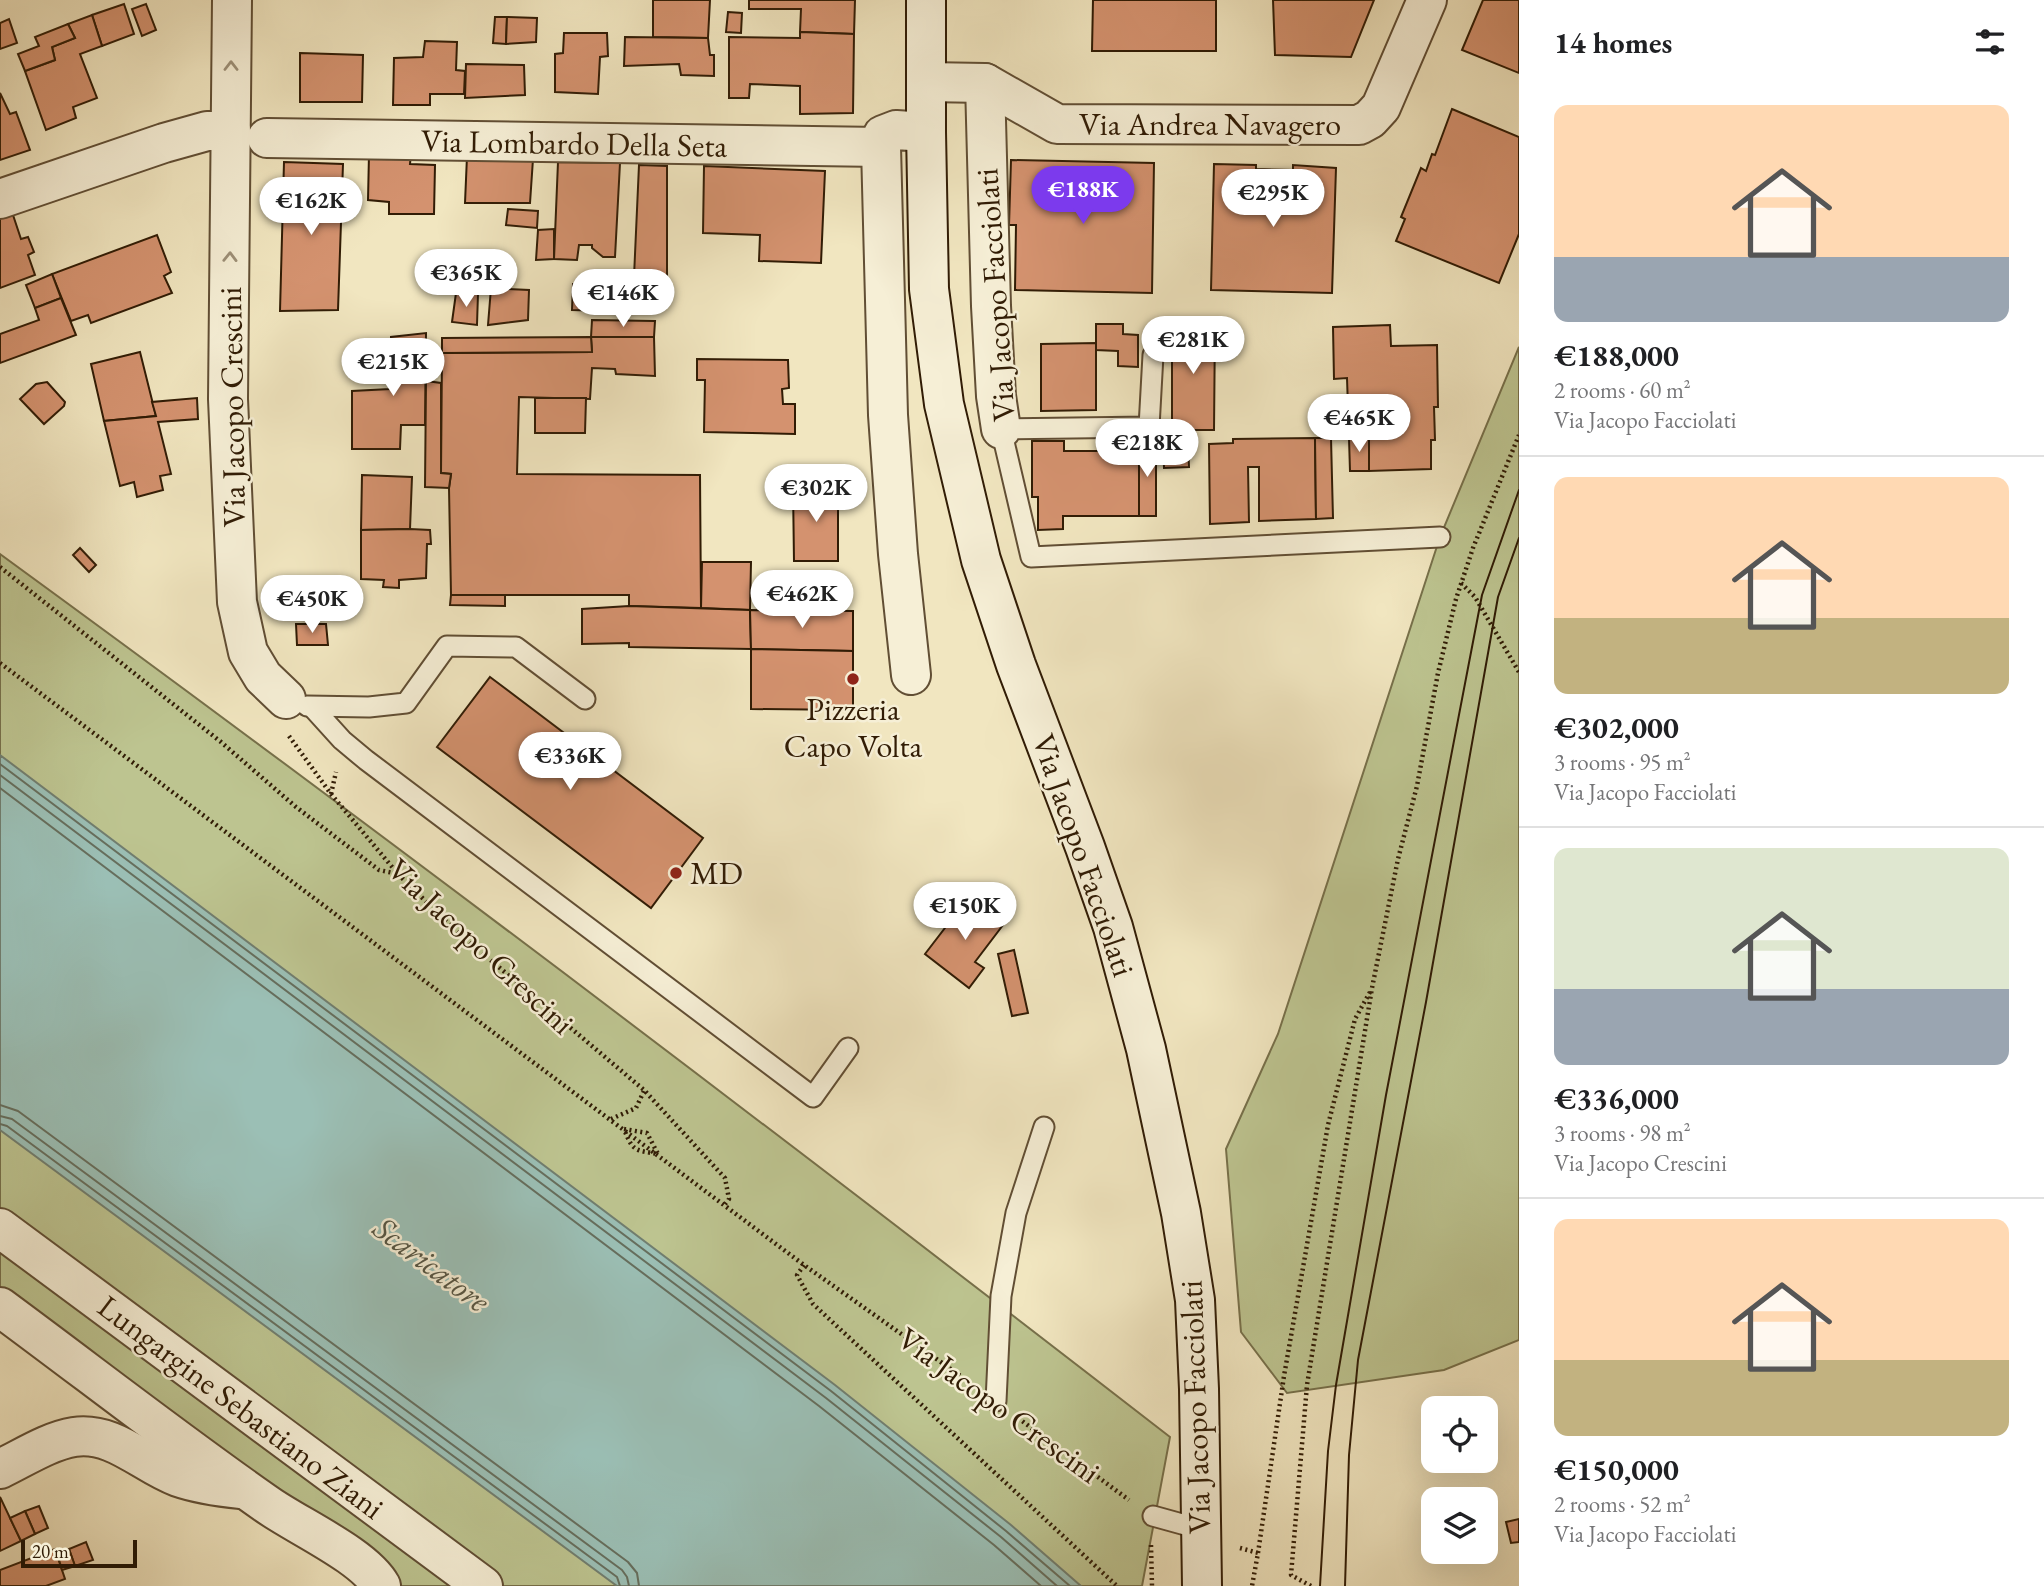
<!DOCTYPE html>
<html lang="en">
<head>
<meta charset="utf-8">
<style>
	:root { --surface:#fff; --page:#f2f2f2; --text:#202124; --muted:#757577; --line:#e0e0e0; --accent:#7c3aed }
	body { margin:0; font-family:"EB Garamond",serif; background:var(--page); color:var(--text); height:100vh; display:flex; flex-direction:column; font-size:26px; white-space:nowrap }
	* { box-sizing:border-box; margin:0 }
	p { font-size:23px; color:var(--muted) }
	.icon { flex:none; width:38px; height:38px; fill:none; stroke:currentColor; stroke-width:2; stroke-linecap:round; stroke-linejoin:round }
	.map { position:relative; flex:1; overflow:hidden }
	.drawer { display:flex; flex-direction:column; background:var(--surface); width:525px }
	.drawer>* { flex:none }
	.controls { position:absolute; left:1421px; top:1396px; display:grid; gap:14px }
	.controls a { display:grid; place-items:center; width:77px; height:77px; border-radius:14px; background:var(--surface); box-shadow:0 7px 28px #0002; font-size:35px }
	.scale { position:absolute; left:21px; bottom:18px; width:116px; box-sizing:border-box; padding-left:7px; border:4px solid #311c05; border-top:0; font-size:19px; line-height:24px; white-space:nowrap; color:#311c05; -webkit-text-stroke:5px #f6efd6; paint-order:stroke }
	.price { position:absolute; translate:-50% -60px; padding:0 16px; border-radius:24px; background:#fff; color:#222; font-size:23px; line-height:46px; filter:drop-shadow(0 2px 4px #0008) }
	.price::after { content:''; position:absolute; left:50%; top:42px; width:21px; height:16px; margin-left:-10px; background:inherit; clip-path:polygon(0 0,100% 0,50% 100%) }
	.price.active { background:var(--accent); color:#fff }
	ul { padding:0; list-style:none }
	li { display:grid; align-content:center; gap:14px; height:371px; padding:0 35px }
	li+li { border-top:2px solid var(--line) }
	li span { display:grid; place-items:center; height:217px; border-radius:14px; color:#555 }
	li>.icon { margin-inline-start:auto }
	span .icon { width:126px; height:126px; fill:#fffc; stroke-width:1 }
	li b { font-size:30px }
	h2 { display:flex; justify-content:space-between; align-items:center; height:84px; padding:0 35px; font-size:30px }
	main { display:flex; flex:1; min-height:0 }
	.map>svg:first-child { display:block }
</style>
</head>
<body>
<main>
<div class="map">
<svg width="1519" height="1586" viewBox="0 0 1519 1586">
	<rect width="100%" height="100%" fill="#f1e6c0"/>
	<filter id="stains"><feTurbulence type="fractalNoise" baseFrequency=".00286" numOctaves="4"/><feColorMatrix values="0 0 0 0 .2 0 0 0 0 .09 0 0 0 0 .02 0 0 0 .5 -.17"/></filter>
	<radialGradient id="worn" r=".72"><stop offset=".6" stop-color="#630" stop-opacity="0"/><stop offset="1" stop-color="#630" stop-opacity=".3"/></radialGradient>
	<g fill="#bdc490" stroke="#77704a" stroke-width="2">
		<path d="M1519,347V1340L1444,1370L1287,1393L1241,1332L1226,1149L1278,1034L1440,537Z"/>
		<path d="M0,554C395,842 784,1138 1170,1437L1142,1586H362L0,1321Z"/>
	</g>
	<path fill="#9bbfb5" stroke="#717e6f" stroke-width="2" d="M0,755L835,1385L1011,1525L1081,1586H617L0,1130Z"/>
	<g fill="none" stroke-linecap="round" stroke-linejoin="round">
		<g stroke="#666e5d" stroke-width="2">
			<path d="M0,764L831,1391L1006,1531L1070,1586"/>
			<path d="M0,775L826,1398L1001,1537L1057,1586"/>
			<path d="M0,788L819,1406L994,1545L1041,1586"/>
			<path d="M0,1105L18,1111L628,1562L637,1573L639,1586"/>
			<path d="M0,1116L12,1119L622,1570L627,1577L629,1586"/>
			<path d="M0,1124L7,1126L617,1577L620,1586"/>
		</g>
	</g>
	<g fill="#d4926f" stroke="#311c05" stroke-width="2">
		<path d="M653,0H710L708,38L653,37Z"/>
		<path d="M749,0H855L854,34L800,32L801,9H749Z"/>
		<path d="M1093,0H1216V51H1092Z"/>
		<path d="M1273,0H1374L1351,57L1275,55Z"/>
		<path d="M1483,0H1519V73L1462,50Z"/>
		<path d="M124,4L134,34L102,46L92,15Z"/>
		<path d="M146,4L156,30L142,36L132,9Z"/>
		<path d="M728,12L742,13L741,33L726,32Z"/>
		<path d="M92,15L102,46L80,54L97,98L73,107L76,118L46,130L25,71L55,60L52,47L75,38L68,24Z"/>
		<path d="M495,17H507L506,44L493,43Z"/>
		<path d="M507,17L537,18L536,42L506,44Z"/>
		<path d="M9,19L17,43L0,49V23Z"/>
		<path d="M68,24L75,38L52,47L55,60L25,71L18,54L39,46L35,37Z"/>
		<path d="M800,32L854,34L853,113L800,114V86L750,84L749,98H729V37L800,38Z"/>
		<path d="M564,33H607L608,56L600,57L598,94L555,92V54L563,53Z"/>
		<path d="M625,37L708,38L710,55H714V76L681,75L679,64L624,66Z"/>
		<path d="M425,41L457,42L456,70L465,71L464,94H430V105H393L394,58L423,57Z"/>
		<path d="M300,53L363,55L362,102H300Z"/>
		<path d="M466,64L524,65L525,95L465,98Z"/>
		<path d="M0,93L10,114L16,112L30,150L0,160Z"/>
		<path d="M1452,109L1519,137V234L1499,283L1396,241L1405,219L1401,217L1421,168L1426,171L1432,154L1435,155Z"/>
		<path d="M369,154H411L410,164L435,165L434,214H389V202L368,200Z"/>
		<path d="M467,156L533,159L530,203H465Z"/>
		<path d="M1011,160L1154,163L1152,293L1015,290L1016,225H1009Z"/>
		<path d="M284,162L343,164L338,310L280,311Z"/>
		<path d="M558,162L620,163L615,257H603L592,248V245H579L577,260L554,259Z"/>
		<path d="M1214,164L1256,165V169L1293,170V165L1336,168L1332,293L1211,290Z"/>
		<path d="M639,165L667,166V286L666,289L660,288L659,299H633Z"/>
		<path d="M704,166L825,171L821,263L759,261L760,235L703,233Z"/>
		<path d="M508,209L538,211L537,228L506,225Z"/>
		<path d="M12,212L21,239L28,237L34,252L28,255L35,275L0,288V216Z"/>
		<path d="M554,229V259L536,260L538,230Z"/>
		<path d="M157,235L171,272L164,276L172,293L91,323L88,315L71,321L52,274Z"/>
		<path d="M52,274L61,298L35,308L26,285Z"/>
		<path d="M573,284L610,285L608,311L572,310Z"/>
		<path d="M491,288L529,290L528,320L488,325Z"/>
		<path d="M456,293H478L477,325L452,322Z"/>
		<path d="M61,298L76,335L0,363V334L39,320L35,308Z"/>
		<path d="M592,320L655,321L654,337H591Z"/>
		<path d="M1215,322L1214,430H1172V323Z"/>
		<path d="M1096,324H1123V334L1138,335V367L1118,366V351L1096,350Z"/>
		<path d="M1390,325L1391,346L1437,345L1438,407H1434L1435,440H1431V469L1369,471V438H1349L1347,378L1334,379L1333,327Z"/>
		<path d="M426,333L425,425H401L400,449H352V391L390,389L391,337Z"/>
		<path d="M591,337H654L655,376L616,374L615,369L592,368L590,399L519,397L517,474L700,475L701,608L629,606V595H451L449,488L451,474L441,473L442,353L592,352Z"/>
		<path d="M591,337L592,352L442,353V338Z"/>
		<path d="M1096,343V410L1041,411V344Z"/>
		<path d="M140,352L156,416L104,421L91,364Z"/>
		<path d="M697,359L788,360L789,388L782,389L783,404H795V434L704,432L705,380H697Z"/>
		<path d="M426,381L441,383V473L451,474L449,488L425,487Z"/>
		<path d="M47,382L65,402L64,406L44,424L20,399L36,384Z"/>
		<path d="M197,398L198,419L158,422L171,474L160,476L163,490L137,497L134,482L120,486L104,421L156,416L152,402Z"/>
		<path d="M535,398H586L585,433H535Z"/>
		<path d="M1315,438L1316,519L1259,521V467H1248L1249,522L1210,524L1209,444L1233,443V439Z"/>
		<path d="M1315,438H1331L1333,518L1316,519Z"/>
		<path d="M1349,438H1369V471H1350Z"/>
		<path d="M1032,441H1064V451H1116V443L1139,442V516H1063V529L1038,530V497H1032Z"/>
		<path d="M1139,442L1156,443V516H1139Z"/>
		<path d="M1188,442L1189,467L1164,468L1163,443Z"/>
		<path d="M362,475L412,477L410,529L361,530Z"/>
		<path d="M793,487L838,488V561H794Z"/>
		<path d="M410,529L430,530L431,544H427L426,578L399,580V588L383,587L384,580L361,579V530Z"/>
		<path d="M80,548L96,565L89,572L73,555Z"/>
		<path d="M702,562H751L750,610L701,608Z"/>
		<path d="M451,595H505V606L450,605Z"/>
		<path d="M629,606L750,610L751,649L629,647V643L582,644V609Z"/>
		<path d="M750,610L853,611V651L751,649Z"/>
		<path d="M296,624H326L328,645H297Z"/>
		<path d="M751,649L853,651V710L751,709Z"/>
		<path d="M490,677L703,838L651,908L437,747Z"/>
		<path d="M968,898L1003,925L975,962L984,968L969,988L925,954Z"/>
		<path d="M1014,950L1028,1013L1012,1016L998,954Z"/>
		<path d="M0,1497L21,1541L0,1551Z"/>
		<path d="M39,1506L48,1528L35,1534L25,1511Z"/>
		<path d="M25,1511L35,1534L21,1541L10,1518Z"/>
		<path d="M1519,1519V1542L1511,1543L1506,1522Z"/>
		<path d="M86,1542L93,1560L75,1566L69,1549Z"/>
		<path d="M55,1549L65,1579L46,1586H0V1570Z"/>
		<path d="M69,1549L75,1566L62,1570L57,1553Z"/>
	</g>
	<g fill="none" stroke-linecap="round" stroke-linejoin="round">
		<defs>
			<g id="service">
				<path d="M1153,355L1149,427L1001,429L1031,557L1440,537"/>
				<path d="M307,706L369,707L406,703L447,646L516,647L585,699"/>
				<path d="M313,708L342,740L366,760L813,1097L848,1048"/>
				<path d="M996,1401L1001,1296L1016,1213L1044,1127"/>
				<path d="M1153,1516L1200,1529"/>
			</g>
			<g id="minor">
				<path d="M232,0L228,399L237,602L248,652L263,677L286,699"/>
				<path d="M926,82L985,83L1057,124L1359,125L1370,119L1381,107L1427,0"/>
				<path d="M985,83L991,306L996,396L1001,429"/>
				<path d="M267,138L881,147"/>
				<path d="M0,199L164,143L207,131H231"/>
				<path d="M911,675L898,554L888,415L881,147L883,135L896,130L926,132"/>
				<path d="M0,1307C88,1372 175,1440 265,1503C295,1525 364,1555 381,1586"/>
				<path d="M0,1469C23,1458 49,1441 74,1437C114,1431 143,1464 178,1477C198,1484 220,1487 241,1489"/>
			</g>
			<path id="tertiary" d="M0,1228L483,1586"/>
			<path id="secondary" d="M926,0V132L929,289L944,404L981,560L1016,665L1085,847L1113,927L1146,1049L1181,1213L1195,1300L1199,1389L1202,1586"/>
		</defs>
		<use href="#service" stroke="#614e34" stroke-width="23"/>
		<use href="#minor" stroke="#614e34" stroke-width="42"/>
		<use href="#tertiary" stroke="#614e34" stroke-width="42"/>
		<use href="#secondary" stroke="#311c05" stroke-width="42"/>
		<g stroke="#311c05" stroke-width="4.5" stroke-dasharray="2 3.5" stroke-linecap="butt">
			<path d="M0,567L221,742L296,807L379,870L398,874"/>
			<path d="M1461,583L1475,597L1519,672"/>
			<path d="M0,663L804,1265L969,1382"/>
			<path d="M289,736L331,794L398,874L455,930L644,1090L725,1178L729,1199L725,1204"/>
			<path d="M331,794L336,772"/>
			<path d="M611,1119L636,1108L644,1091"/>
			<path d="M624,1129L647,1133L658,1154C635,1150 633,1152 624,1129Z"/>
			<path d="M804,1265L797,1275L813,1304L1117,1586"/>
			<path d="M1018,1418L1129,1500"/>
			<path d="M1151,1545L1152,1586"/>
			<path d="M1240,1548L1258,1553L1252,1586"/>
			<path d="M1258,1553L1284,1376L1328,1125L1355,1019L1370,992"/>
			<path d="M1311,1586L1291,1575L1307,1385L1372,988L1398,859L1417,786L1438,673L1456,599L1473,548L1519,435"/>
		</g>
		<use href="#service" stroke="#f6efd6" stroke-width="19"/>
		<use href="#minor" stroke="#f6efd6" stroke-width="38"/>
		<use href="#tertiary" stroke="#f6efd6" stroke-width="38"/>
		<use href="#secondary" stroke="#f6efd6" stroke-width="38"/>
		<g stroke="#311c05" stroke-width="2">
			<path d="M1320,1586L1328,1451L1336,1385L1386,1095L1482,595L1519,490"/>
			<path d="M1345,1586L1349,1455L1358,1360L1426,1002L1498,597L1519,538"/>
		</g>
	</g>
	<defs><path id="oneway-chevron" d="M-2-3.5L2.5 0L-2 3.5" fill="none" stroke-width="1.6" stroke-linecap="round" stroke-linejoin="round" transform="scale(1.75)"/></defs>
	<g stroke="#9d9078">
		<use href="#oneway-chevron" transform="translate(231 66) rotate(-90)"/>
		<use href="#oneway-chevron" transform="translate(230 257) rotate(-89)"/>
	</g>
	<g fill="#8f2418" stroke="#f6efd6" stroke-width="2.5">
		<circle cx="853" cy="679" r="7"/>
		<circle cx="676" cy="873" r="7"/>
	</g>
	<g text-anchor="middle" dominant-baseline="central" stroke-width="5" stroke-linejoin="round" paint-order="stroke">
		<g font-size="32" fill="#311c05" stroke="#f6efd6">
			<text x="1210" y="124">Via Andrea Navagero</text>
			<text transform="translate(574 143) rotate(1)">Via Lombardo Della Seta</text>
			<text transform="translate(995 295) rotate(-94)">Via Jacopo Facciolati</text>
			<text transform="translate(232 407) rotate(-91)">Via Jacopo Crescini</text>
			<text transform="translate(1084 855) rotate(71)">Via Jacopo Facciolati</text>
			<text transform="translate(481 946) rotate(43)">Via Jacopo Crescini</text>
			<text transform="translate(999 1405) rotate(36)">Via Jacopo Crescini</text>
			<text transform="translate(241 1407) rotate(37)">Lungargine Sebastiano Ziani</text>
			<text transform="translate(1195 1407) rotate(-92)">Via Jacopo Facciolati</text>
		</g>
		<g font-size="32" fill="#311c05" stroke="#f6efd6">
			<text x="853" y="709">Pizzeria<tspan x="853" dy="37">Capo Volta</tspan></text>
			<text x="690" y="873" text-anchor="start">MD</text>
		</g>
		<g font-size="33" font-style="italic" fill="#565543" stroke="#f6efd6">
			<text transform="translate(432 1264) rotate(37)">Scaricatore</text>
		</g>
	</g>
	<rect width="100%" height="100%" filter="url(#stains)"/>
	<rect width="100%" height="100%" fill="url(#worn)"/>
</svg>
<div class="controls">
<a><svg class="icon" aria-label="locate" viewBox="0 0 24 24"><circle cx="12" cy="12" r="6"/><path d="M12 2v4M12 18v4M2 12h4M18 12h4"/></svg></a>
<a><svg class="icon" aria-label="layers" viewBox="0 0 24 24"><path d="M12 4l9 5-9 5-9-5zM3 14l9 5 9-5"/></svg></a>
</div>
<div class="scale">20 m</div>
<b class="price active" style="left:1083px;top:226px">€188K</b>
<b class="price" style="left:1273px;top:229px">€295K</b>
<b class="price" style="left:311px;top:237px">€162K</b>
<b class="price" style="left:466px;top:309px">€365K</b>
<b class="price" style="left:623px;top:329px">€146K</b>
<b class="price" style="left:1193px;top:376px">€281K</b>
<b class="price" style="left:393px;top:398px">€215K</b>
<b class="price" style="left:1359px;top:454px">€465K</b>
<b class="price" style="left:1147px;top:479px">€218K</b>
<b class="price" style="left:816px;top:524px">€302K</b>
<b class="price" style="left:802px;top:630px">€462K</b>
<b class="price" style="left:312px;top:635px">€450K</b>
<b class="price" style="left:570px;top:792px">€336K</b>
<b class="price" style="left:965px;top:942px">€150K</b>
</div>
<section class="drawer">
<h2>14 homes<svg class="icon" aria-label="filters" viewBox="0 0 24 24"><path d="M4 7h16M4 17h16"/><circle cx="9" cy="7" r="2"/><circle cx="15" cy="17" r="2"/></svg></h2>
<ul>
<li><span style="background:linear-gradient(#ffd9b3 70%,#9aa5b1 0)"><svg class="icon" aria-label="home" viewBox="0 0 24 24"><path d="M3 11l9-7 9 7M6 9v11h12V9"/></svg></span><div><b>€188,000</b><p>2 rooms · 60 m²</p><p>Via Jacopo Facciolati</p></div></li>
<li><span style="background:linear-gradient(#ffd9b3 65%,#c2b280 0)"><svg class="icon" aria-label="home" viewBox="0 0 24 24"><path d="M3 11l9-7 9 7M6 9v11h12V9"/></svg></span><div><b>€302,000</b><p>3 rooms · 95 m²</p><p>Via Jacopo Facciolati</p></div></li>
<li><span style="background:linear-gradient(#dfe7d0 65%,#9aa5b1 0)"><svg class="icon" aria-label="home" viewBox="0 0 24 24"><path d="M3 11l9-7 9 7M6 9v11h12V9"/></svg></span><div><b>€336,000</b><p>3 rooms · 98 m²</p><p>Via Jacopo Crescini</p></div></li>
<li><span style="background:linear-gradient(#ffd9b3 65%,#c2b280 0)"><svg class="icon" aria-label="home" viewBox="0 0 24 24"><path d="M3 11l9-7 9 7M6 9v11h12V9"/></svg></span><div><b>€150,000</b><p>2 rooms · 52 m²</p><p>Via Jacopo Facciolati</p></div></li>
</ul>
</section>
</main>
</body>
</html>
